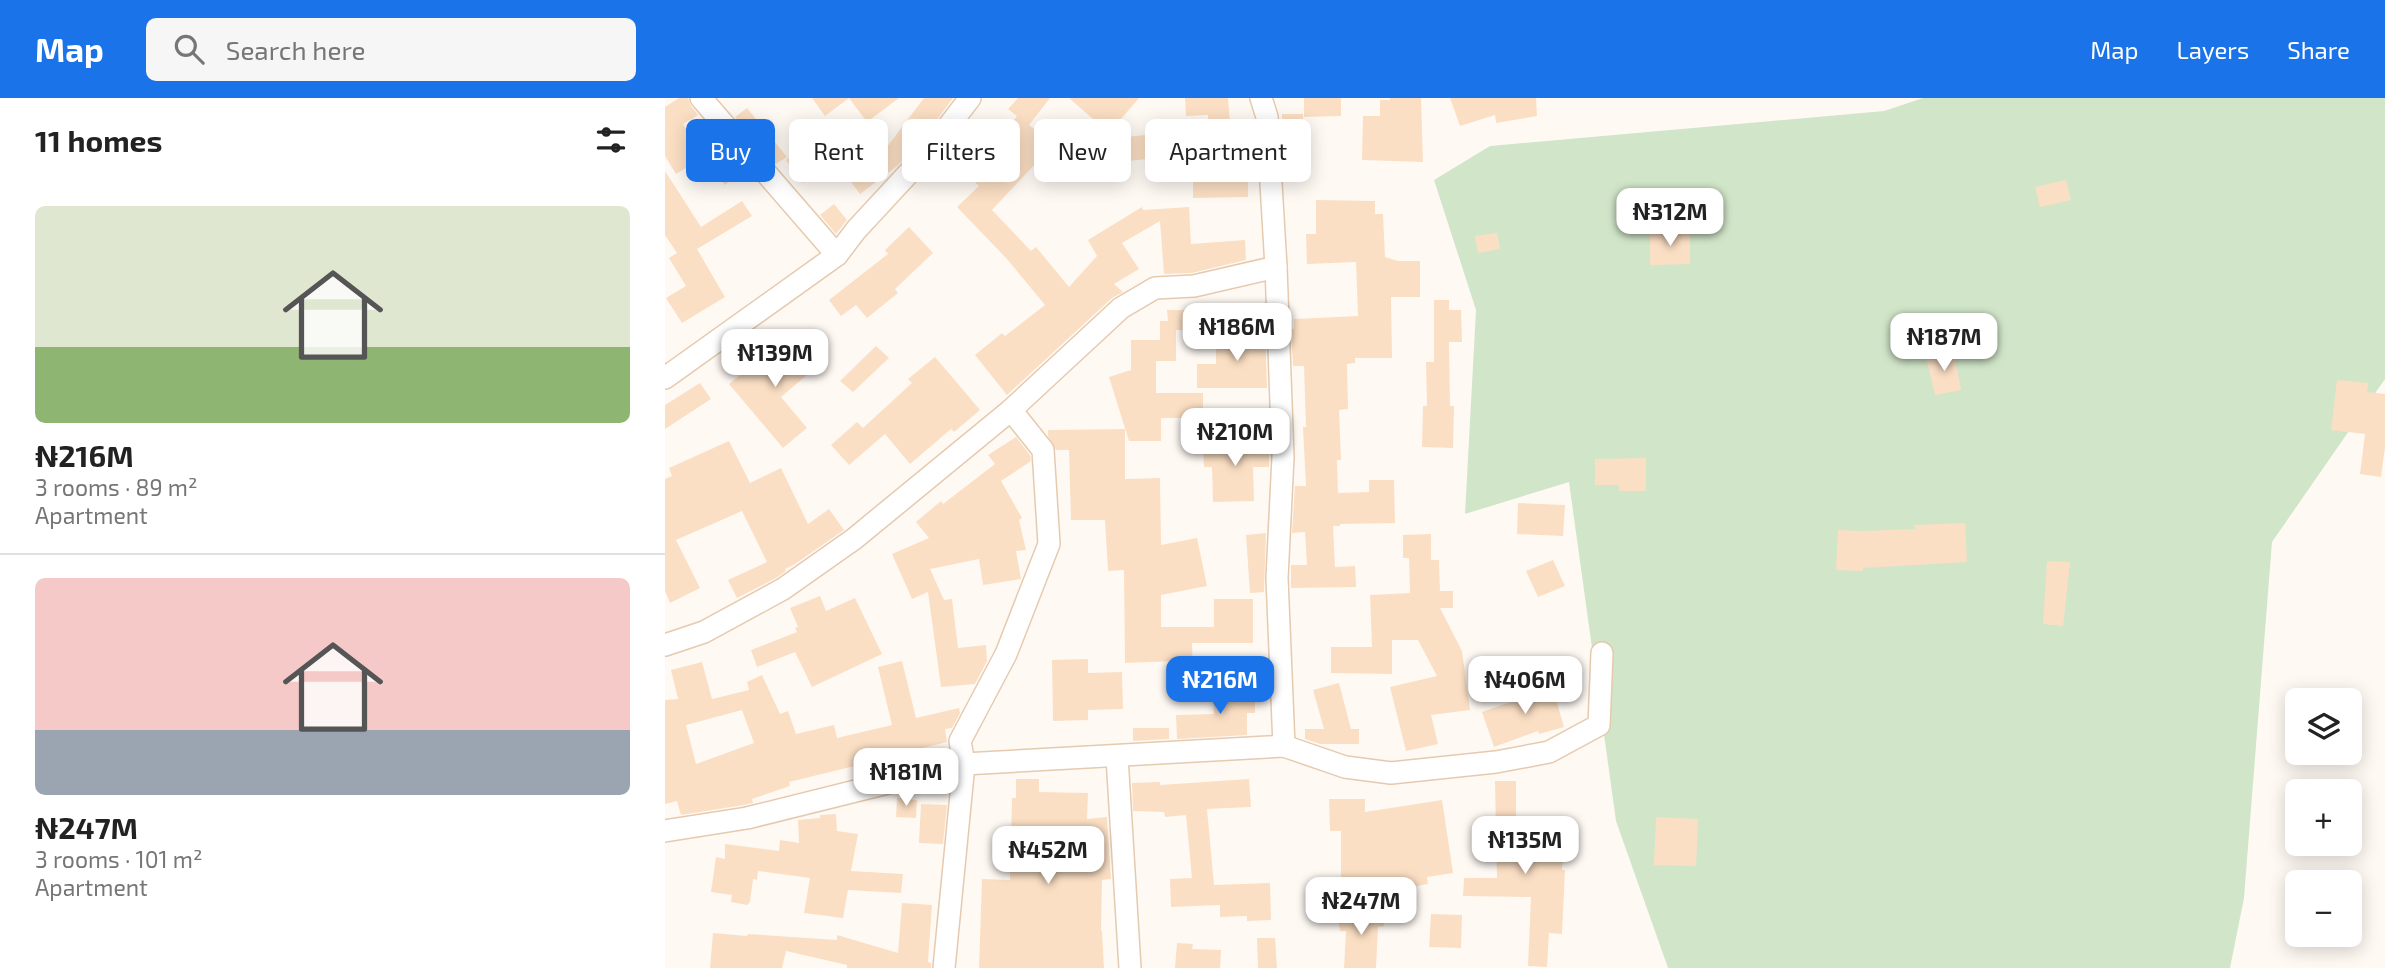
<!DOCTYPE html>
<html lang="en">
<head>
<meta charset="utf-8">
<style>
	:root { --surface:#fff; --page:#f6f6f6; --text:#222; --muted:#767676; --line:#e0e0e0; --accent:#1a73e8 }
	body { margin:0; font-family:"Exo 2",sans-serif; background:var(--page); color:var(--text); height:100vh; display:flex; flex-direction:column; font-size:26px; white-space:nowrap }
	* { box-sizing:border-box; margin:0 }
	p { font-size:23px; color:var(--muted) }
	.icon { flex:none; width:38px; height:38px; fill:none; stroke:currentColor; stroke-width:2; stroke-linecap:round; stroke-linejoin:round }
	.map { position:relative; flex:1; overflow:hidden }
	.panel { display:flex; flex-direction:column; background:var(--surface); width:665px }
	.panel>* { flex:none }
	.top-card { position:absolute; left:21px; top:21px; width:665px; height:63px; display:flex; gap:14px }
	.controls { position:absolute; left:1620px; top:590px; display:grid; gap:14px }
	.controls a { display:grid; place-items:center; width:77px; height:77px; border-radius:10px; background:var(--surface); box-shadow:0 4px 18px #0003; font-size:35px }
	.price { position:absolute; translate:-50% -60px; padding:0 16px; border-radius:14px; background:#fff; color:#222; font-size:23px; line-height:46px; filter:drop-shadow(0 2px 4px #0008) }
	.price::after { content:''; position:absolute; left:50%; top:42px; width:21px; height:16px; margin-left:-10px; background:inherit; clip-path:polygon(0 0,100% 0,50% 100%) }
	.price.current { background:var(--accent); color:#fff }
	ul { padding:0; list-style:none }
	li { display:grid; align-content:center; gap:14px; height:371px; padding:0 35px }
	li+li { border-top:2px solid var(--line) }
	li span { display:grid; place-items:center; height:217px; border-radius:10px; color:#555 }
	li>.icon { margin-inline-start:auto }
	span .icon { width:126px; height:126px; fill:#fffc; stroke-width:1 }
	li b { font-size:30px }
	h2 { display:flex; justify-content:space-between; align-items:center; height:84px; padding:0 35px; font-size:30px }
	.tag { padding:0 24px; border-radius:10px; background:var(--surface); box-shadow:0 4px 18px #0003; font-size:24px; line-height:63px }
	.tag.current { background:var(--accent); color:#fff }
	header { display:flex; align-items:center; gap:42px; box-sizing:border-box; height:98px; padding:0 35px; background:var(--accent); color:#fff }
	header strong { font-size:33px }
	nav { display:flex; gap:38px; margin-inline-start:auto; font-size:24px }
	.search { width:490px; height:63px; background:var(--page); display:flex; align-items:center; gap:18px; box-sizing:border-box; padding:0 24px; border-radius:10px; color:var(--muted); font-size:26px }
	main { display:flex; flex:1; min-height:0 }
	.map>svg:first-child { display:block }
</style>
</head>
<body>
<header>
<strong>Map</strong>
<div class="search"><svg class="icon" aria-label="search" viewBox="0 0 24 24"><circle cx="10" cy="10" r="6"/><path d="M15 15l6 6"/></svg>Search here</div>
<nav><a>Map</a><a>Layers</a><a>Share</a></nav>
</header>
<main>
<section class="panel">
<h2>11 homes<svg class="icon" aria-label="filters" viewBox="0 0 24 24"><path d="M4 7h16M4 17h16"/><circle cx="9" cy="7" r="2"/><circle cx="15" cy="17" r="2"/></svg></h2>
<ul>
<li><span style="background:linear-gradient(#dfe7d0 65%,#8fb573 0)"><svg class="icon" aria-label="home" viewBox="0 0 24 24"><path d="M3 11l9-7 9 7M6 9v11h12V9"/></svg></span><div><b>₦216M</b><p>3 rooms · 89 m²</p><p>Apartment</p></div></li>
<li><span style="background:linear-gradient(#f6c9c9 70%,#9aa5b1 0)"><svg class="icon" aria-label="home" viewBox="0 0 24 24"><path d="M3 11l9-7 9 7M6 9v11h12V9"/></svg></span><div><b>₦247M</b><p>3 rooms · 101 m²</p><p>Apartment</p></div></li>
</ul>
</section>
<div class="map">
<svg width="1720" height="870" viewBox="0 0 1720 870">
	<rect width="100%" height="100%" fill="#fff9f4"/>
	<path fill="#d1e6c9" d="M1258,0H1720V281L1607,444L1579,800L1565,870H1003L951,723L904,384L800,416L811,212L769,82L825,48L1219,13Z"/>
	<g fill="#fbdfc4" fill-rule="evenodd">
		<path d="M14,0H23L26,8L33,17L18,26L39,59L11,76L0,58V9Z"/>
		<path d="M147,0H234L202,24L184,0L160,18Z"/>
		<path d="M259,0H288L256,43L232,68L195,96L171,64L204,40L216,57Z"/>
		<path d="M353,0H385L364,27L411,64L397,83L372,64L327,112L366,153L371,149L404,189L432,158L423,142L477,109L478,112L524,109L526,146L580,142L581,162L527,175L499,176L495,123L457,145L474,171L449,186L458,194L447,200L342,297L310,257L337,235L340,238L380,207L342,161L292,109L314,88L301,75L307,69L292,53L311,34L327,50L352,18L343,11Z"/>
		<path d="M404,0H474L444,35Z"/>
		<path d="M520,0H563L565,24H574V42H543V17L521,18Z"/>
		<path d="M639,0H676V18L639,19Z"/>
		<path d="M725,0H756L758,64L697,62L698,18H715V2H725Z"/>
		<path d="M785,0H871L872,18L831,25L830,17L795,28Z"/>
		<path d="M82,10L122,59L111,66L70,19Z"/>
		<rect x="617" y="16" width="21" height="18"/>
		<path d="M480,37L482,61L463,63L461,39Z"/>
		<path d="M151,38L169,61L138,85L121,62Z"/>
		<path d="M60,48L80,71L60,87L41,63Z"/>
		<path d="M0,73L36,129L77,103L87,118L32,151L60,199L17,225L1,200L21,188L4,160L12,155L0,137Z"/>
		<path d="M583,74V99L528,100V75Z"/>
		<path d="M1401,82L1406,102L1375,109L1370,89Z"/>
		<path d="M651,102L710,103V116H718L720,159L733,163H755V199H726L727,260H690V265L682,266L683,311L674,312L676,362H672L673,395L704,394V382H729L730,425L675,426V428H668L670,469L690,468L691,489L626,490V467H642L640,434L627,435L630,388H641L638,329H641L639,268H628L626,231H629V221L693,218L691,164L642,166L641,136H651Z"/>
		<path d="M169,106L182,122L171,136L155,117Z"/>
		<path d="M244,129L268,155L230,191L233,195L202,220L191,207L176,218L164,202L223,156L220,152Z"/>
		<path d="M1025,132V166L985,167V133Z"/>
		<path d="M832,135L835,151L813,155L810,138Z"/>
		<path d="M769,202H784V212H796L797,244H784L785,308H789L788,350L757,349L758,308H762L761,264H769Z"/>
		<path d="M502,212H520V232H511V263H491V295H538V320H496V343H464L444,279L466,272V242H495V223H503Z"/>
		<path d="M600,232L602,290H532V266H551V239L584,238V233Z"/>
		<path d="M123,238L150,270L116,299L142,330L118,350L64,286Z"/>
		<path d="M211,248L224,260L188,294L175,283Z"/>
		<path d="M1288,252L1296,292L1270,297L1261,258Z"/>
		<path d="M270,259L315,312L289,334L286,331L245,366L220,336L184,367L166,347L192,324L198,330L247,285L243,281Z"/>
		<path d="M1672,282L1703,285L1702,294L1720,296V349L1716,379L1695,376L1700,336L1666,332Z"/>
		<path d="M35,285L46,301L0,331V307Z"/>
		<path d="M460,331V381L495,380L496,447L532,440L542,488L496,497V529H549V501H588V545H527L528,578H513L512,563L460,565L459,472L443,473L440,422H406L404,352H391L383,338V332Z"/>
		<path d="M351,339L365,357L366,363L336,383L357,420L354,422L361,452L351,453L356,481L318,487L314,461L265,471L279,502L287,501L293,550L321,547L322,563L310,586L276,589L263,494L247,501L227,456L264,440L251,424L276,403L278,406L330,366L323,357Z"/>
		<path d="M64,343L85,385L116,370L143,426L164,411L179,432L130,466L120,471L121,473L111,480L72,500L63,482L102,464L77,413L11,442L35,490L5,505L0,493V381L7,378L4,370Z"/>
		<path d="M538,344H604V369H588L589,403L548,404L547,369H539Z"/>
		<path d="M981,360V393H954V387H930V361Z"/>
		<path d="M853,405L900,407L898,438L852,436Z"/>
		<path d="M1300,425L1302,464L1198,470V473L1171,472L1173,432L1198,433L1250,431L1249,427Z"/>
		<path d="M601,435L599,494L585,495L581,437Z"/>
		<path d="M766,436V462H774L775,493H788V510H775L797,553L805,612L766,617L773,646L741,653L725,589L772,578L753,542H727V576L666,575V549H707L705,497L745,495L744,460H738V437Z"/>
		<path d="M888,462L900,488L873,499L861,473Z"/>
		<path d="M1382,463L1405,464L1398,528L1378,526Z"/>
		<path d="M155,498L161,513L190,500L217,556L147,589L130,554L92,569L86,552L132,534L130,530L133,529L125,510Z"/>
		<path d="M423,561V575L457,574L458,611L423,612V622L388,623L387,562Z"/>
		<path d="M237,563L251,620L294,610L295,615L287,630L280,631L282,644L233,656L234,662L203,670L202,665L124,684L125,688L87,701L88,705L79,707L16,717L12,703L0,706V602L13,601L6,572L37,564L47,601L84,592L82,584L97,577L115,616L123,613L131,636L169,627L172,640L227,627L213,569ZM77,612L89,645L31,666L21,627Z"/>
		<path d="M886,584L899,629L874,636L873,633L829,649L817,614L863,598L861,592Z"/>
		<path d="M674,585L686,631H694V646H655L640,641V631H659L648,592Z"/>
		<path d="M590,590V615H582V637L512,641L511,617L549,616L548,591Z"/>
		<path d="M468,630H504V641L468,643Z"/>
		<path d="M351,681H374V694L423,695L422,721L442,719L446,781L437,782L436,833H437L439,870H314L317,781L345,782L347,700H351Z"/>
		<path d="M584,681L586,709L542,711L549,787L605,785L606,822L582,823V818L555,819V807L506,809L505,781L527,780L521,717L500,719L499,714L468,713L467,685L495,684V687Z"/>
		<path d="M830,683H851V740L884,741L883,756L898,757L897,772H900L897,836L884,835L882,869L863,868L866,799L798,798L799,780H832Z"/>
		<path d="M232,700L252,702L251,720L231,719Z"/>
		<path d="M664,701H700V714L777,702L788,775L762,779L763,786L676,802V733H665Z"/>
		<path d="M256,706L282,707L278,746L254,745Z"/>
		<path d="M171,716L172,733L193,736L186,773L238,776L236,795L183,792L178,820L139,815L145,780L93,773L92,782L88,781L85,804L82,807L66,804L67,797L46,794L51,759L60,761V746L114,753L115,742L134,745L133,722L155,720V717Z"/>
		<path d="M991,719L1033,721L1031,768L989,767Z"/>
		<path d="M237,805L267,807L263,864L266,865V870H182V867L121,853L117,870H45L48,835L82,838L83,836L172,842V837L233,855Z"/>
		<path d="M672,812L718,814L719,828L713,829L711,870H679L681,833H675Z"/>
		<path d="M766,816L797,817L796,850L764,849Z"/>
		<path d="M592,840H610L612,870H593Z"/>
		<path d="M512,845L528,846L527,851L556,852L555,870H510Z"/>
	</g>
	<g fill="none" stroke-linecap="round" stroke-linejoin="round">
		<defs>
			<g id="minor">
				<path d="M36,0L172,157"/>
				<path d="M0,280L172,157L191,132L266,51L305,0"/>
				<path d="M0,547L39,534L118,491L189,441L346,312L456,210L490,190L529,188L611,169"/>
				<path d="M619,648L680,669L726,675L831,664L884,654L934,627L937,555"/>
				<path d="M452,659L465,870"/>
				<path d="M0,733L82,720L299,666L619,648L612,480L618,359L611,169L602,19L596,0"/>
				<path d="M279,870L299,666L295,643L341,556L384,446L378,352L346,312"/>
			</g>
		</defs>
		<use href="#minor" stroke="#e5caaf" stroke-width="24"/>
		<use href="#minor" stroke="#fff" stroke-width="21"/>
	</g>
</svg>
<div class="controls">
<a><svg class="icon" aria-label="layers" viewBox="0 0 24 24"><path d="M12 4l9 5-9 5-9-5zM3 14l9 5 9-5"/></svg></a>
<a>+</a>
<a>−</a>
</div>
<b class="price" style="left:1005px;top:150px">₦312M</b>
<b class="price" style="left:572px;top:265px">₦186M</b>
<b class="price" style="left:1279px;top:275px">₦187M</b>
<b class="price" style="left:110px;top:291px">₦139M</b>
<b class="price" style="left:570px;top:370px">₦210M</b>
<b class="price current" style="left:555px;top:618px">₦216M</b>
<b class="price" style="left:860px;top:618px">₦406M</b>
<b class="price" style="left:241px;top:710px">₦181M</b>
<b class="price" style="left:860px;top:778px">₦135M</b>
<b class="price" style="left:383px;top:788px">₦452M</b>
<b class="price" style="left:696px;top:839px">₦247M</b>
<div class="top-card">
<a class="tag current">Buy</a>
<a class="tag">Rent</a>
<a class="tag">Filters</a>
<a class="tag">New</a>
<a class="tag">Apartment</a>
</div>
</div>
</main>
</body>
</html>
